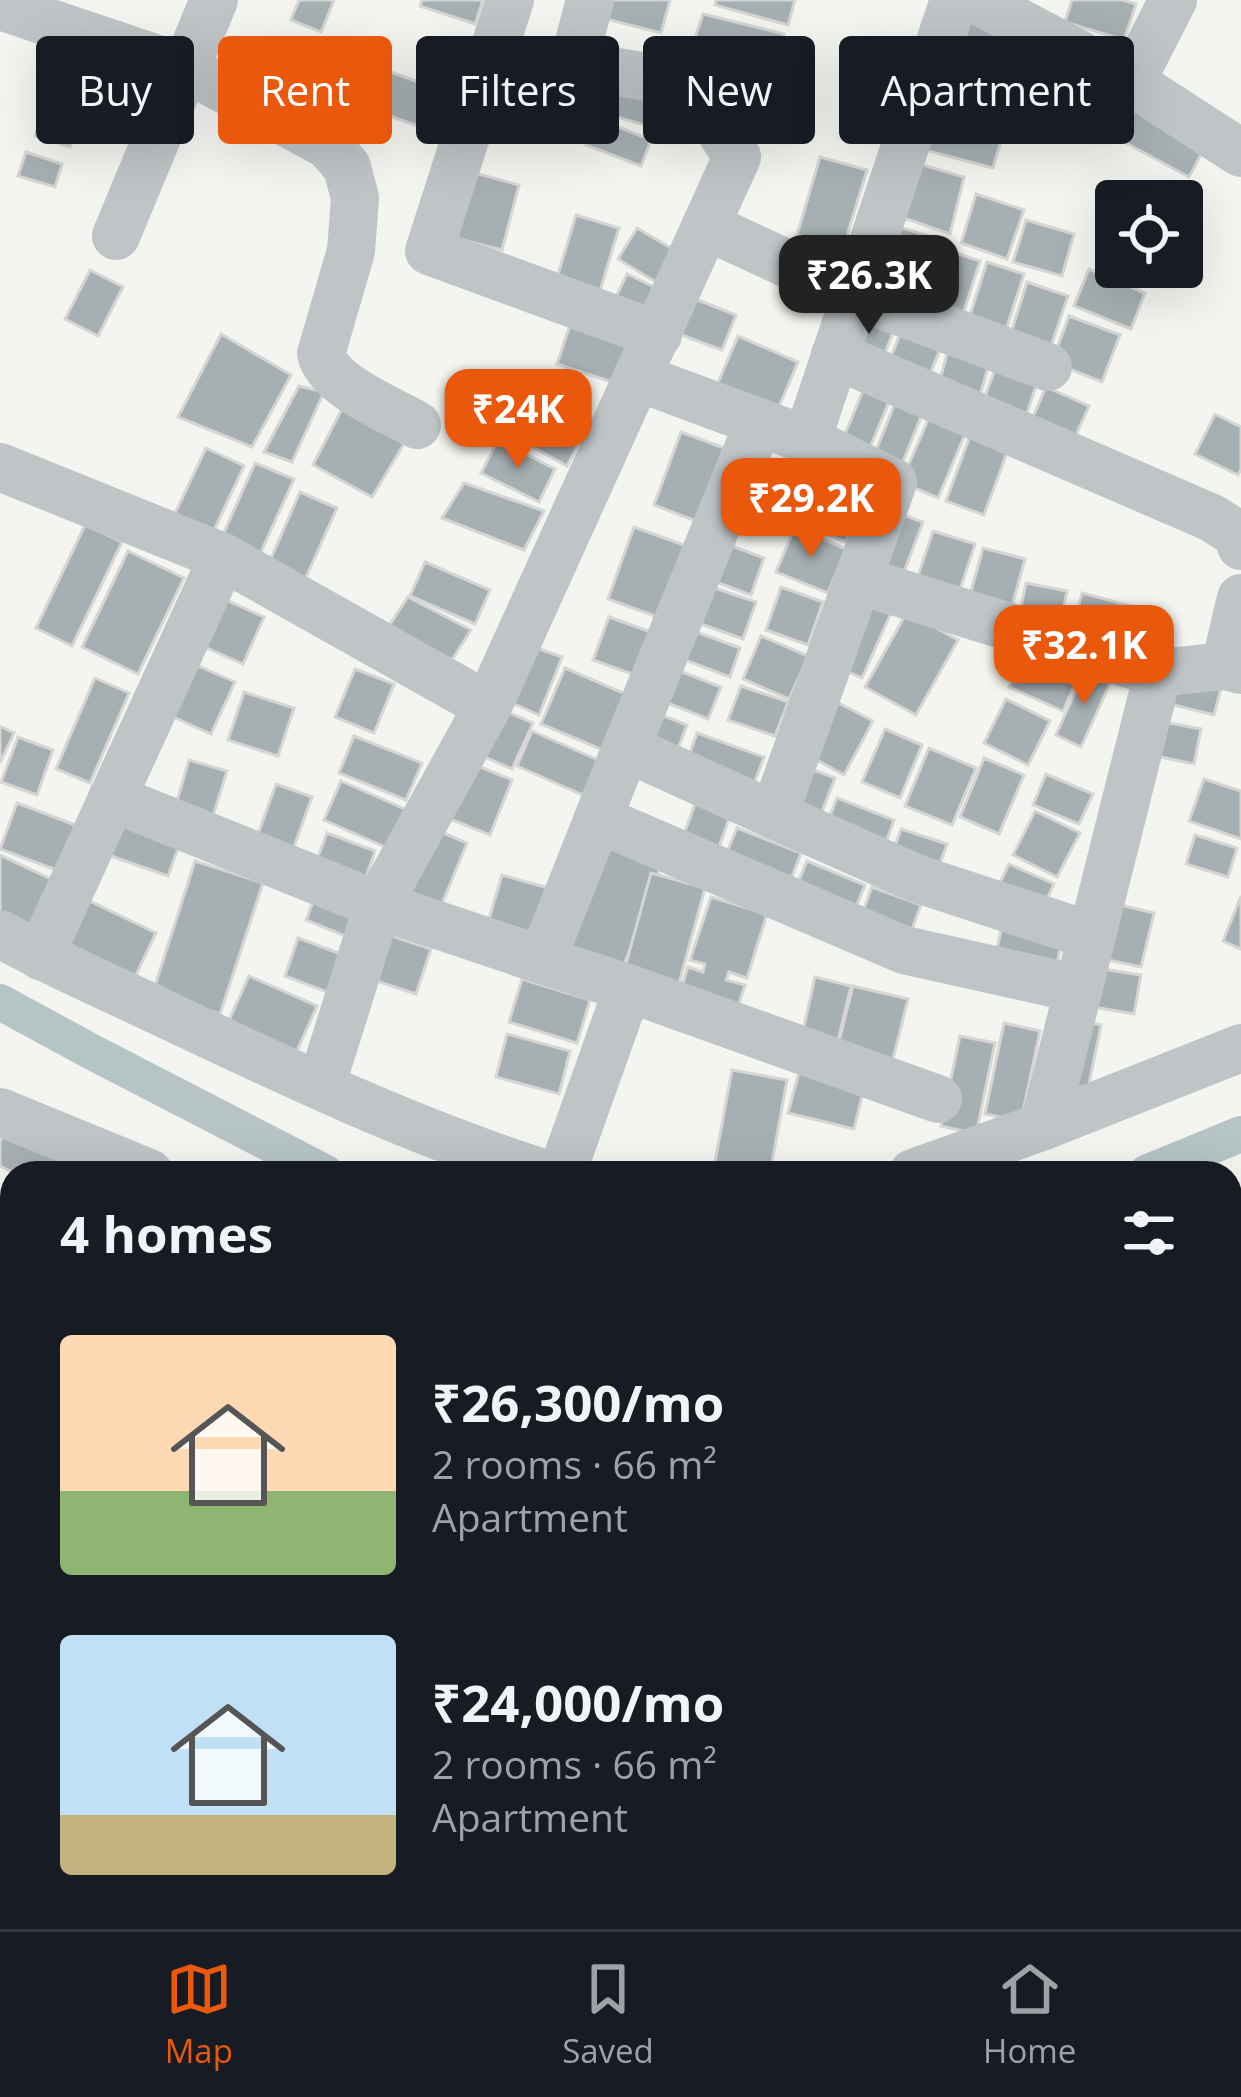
<!DOCTYPE html>
<html lang="en">
<head>
<meta charset="utf-8">
<style>
	:root { --surface:#171b24; --page:#20242c; --text:#f1f3f6; --muted:#9ea1a6; --line:#363941; --accent:#ea580c }
	body { margin:0; font-family:"Open Sans",sans-serif; background:var(--page); color:var(--text); height:100vh; display:flex; flex-direction:column; font-size:45px; white-space:nowrap }
	* { box-sizing:border-box; margin:0 }
	p { font-size:39px; color:var(--muted) }
	.icon { flex:none; width:66px; height:66px; fill:none; stroke:currentColor; stroke-width:2; stroke-linecap:round; stroke-linejoin:round }
	.map { position:relative; flex:1; overflow:hidden }
	.sheet { position:absolute; left:0px; top:1161px; width:1242px; height:768px; display:flex; flex-direction:column; background:var(--surface); border-radius:36px 36px 0 0; box-shadow:0 12px 48px #0002 }
	.sheet>* { flex:none }
	.top-card { position:absolute; left:36px; top:36px; width:1170px; height:108px; display:flex; gap:24px }
	.fabs { position:absolute; left:1095px; top:180px; display:grid; gap:24px }
	.fabs a { display:grid; place-items:center; width:108px; height:108px; border-radius:12px; background:var(--surface); box-shadow:0 12px 48px #0002; font-size:60px }
	.price { position:absolute; translate:-50% -102px; padding:0 27px; border-radius:24px; background:var(--accent); color:#fff; font-size:39px; line-height:78px; filter:drop-shadow(0 3px 6px #0008) }
	.price::after { content:''; position:absolute; left:50%; top:72px; width:36px; height:27px; margin-left:-18px; background:inherit; clip-path:polygon(0 0,100% 0,50% 100%) }
	.price.selected { background:#222; color:#fff }
	ul { padding:0; list-style:none }
	li { display:flex; align-items:center; gap:36px; height:300px; padding:0 60px }
	li span { display:grid; place-items:center; flex:none; width:336px; height:240px; border-radius:12px; color:#555 }
	li>.icon { margin-inline-start:auto }
	span .icon { width:144px; height:144px; fill:#fffc; stroke-width:1 }
	li b { font-size:51px }
	h2 { display:flex; justify-content:space-between; align-items:center; height:144px; padding:0 60px; font-size:51px }
	.chip { padding:0 42px; border-radius:12px; background:var(--surface); box-shadow:0 12px 48px #0002; font-size:42px; line-height:108px }
	.chip.selected { background:var(--accent); color:#fff }
	.menu { display:flex; justify-content:space-around; align-items:center; height:168px; border-top:3px solid var(--line); background:var(--surface); font-size:33px; color:var(--muted) }
	.menu a { display:grid; justify-items:center; gap:6px }
	.menu .selected { color:var(--accent) }
	.map>svg:first-child { display:block }
</style>
</head>
<body>
<div class="map">
<svg width="1241" height="1929" viewBox="0 0 1241 1929">
	<rect width="100%" height="100%" fill="#f4f4f0"/>
	<path fill="#b6c4c6" d="M721,1917H1191L1188,1929H737Z"/>
	<g fill="none" stroke-linecap="round" stroke-linejoin="round">
		<g stroke="#b6c4c6" stroke-width="36">
			<path d="M0,1002L92,1052L326,1173"/>
			<path d="M1146,1173L1241,1134"/>
			<path d="M0,1713L12,1696"/>
		</g>
	</g>
	<g fill="#a6afb2" stroke="#d5d5d3" stroke-width="3">
		<path d="M299,0H334L321,32L291,20Z"/>
		<path d="M422,0H483L475,24L420,6Z"/>
		<path d="M611,0H670L661,33L606,19Z"/>
		<path d="M716,0H795L788,25L715,5Z"/>
		<path d="M1072,0H1123L1136,4L1124,40L1065,22Z"/>
		<path d="M703,14L784,34L773,69L692,48Z"/>
		<path d="M961,14L1007,39L1003,53L1039,63L1024,120L939,97Z"/>
		<path d="M73,48L153,72L136,127L57,104Z"/>
		<path d="M588,70L667,95L657,129L577,105Z"/>
		<path d="M391,72L451,94L437,133L376,111Z"/>
		<path d="M929,103L1006,124L993,168L917,148Z"/>
		<path d="M46,104L81,116L70,147L35,136Z"/>
		<path d="M1134,109L1205,147L1189,177L1117,138Z"/>
		<path d="M596,118L651,140L641,166L586,145Z"/>
		<path d="M26,152L62,164L55,187L18,176Z"/>
		<path d="M820,157L867,170L843,249L797,235Z"/>
		<path d="M913,162L964,177L950,234L898,216Z"/>
		<path d="M460,169L519,185L502,250L443,235Z"/>
		<path d="M976,194L1024,210L1007,259L961,243Z"/>
		<path d="M576,215L619,228L596,304L553,291Z"/>
		<path d="M1026,220L1074,234L1062,276L1013,262Z"/>
		<path d="M886,223L948,242L930,301L868,282Z"/>
		<path d="M637,228L688,258L669,290L618,259Z"/>
		<path d="M949,251L980,261L963,314L932,304Z"/>
		<path d="M987,262L1024,274L1006,330L969,318Z"/>
		<path d="M1089,269L1145,293L1131,329L1074,306Z"/>
		<path d="M90,270L123,287L98,336L65,319Z"/>
		<path d="M627,274L669,294L654,325L612,305Z"/>
		<path d="M1027,282L1068,296L1049,352L1009,339Z"/>
		<path d="M693,298L736,315L722,350L679,334Z"/>
		<path d="M860,305L898,320L879,368L841,354Z"/>
		<path d="M1069,316L1120,335L1102,382L1052,362Z"/>
		<path d="M571,322L635,343L621,385L557,364Z"/>
		<path d="M902,329L942,344L924,390L884,375Z"/>
		<path d="M221,334L291,375L252,447L178,417Z"/>
		<path d="M738,336L798,362L775,416L715,390Z"/>
		<path d="M949,346L991,357L977,406L936,395Z"/>
		<path d="M995,369L1037,383L1022,428L979,414Z"/>
		<path d="M867,381L893,392L864,462L838,451Z"/>
		<path d="M299,386L324,392L292,462L264,452Z"/>
		<path d="M1046,387L1089,406L1069,450L1027,431Z"/>
		<path d="M897,398L924,409L896,479L869,468Z"/>
		<path d="M524,402L583,435L567,466L507,433Z"/>
		<path d="M342,409L407,439L372,497L313,465Z"/>
		<path d="M933,409L969,425L938,498L901,482Z"/>
		<path d="M1215,414L1241,427V469L1238,475L1195,454Z"/>
		<path d="M681,432L724,448L696,521L654,505Z"/>
		<path d="M970,436L1008,450L984,515L946,501Z"/>
		<path d="M498,440L555,469L539,502L481,473Z"/>
		<path d="M206,448L244,466L208,543L170,524Z"/>
		<path d="M748,452L794,470L780,503L735,486Z"/>
		<path d="M255,463L294,479L256,563L218,546Z"/>
		<path d="M820,479L864,497L846,542L802,524Z"/>
		<path d="M464,483L544,511L524,550L442,518Z"/>
		<path d="M300,492L337,508L298,595L262,579Z"/>
		<path d="M887,509L923,522L899,585L864,572Z"/>
		<path d="M85,525L122,542L72,646L36,628Z"/>
		<path d="M634,527L692,548L666,620L608,599Z"/>
		<path d="M795,527L846,549L828,593L776,572Z"/>
		<path d="M933,531L975,544L955,605L913,591Z"/>
		<path d="M714,539L764,558L751,595L700,576Z"/>
		<path d="M983,548L1025,559L1008,621L966,610Z"/>
		<path d="M128,551L184,578L138,674L82,647Z"/>
		<path d="M425,562L490,590L475,624L410,596Z"/>
		<path d="M700,583L756,602L743,639L687,619Z"/>
		<path d="M1026,583L1067,591L1059,630L1018,622Z"/>
		<path d="M781,587L823,602L808,645L766,630Z"/>
		<path d="M864,590L895,604L862,678L831,664Z"/>
		<path d="M1082,593L1150,611L1140,651L1071,633Z"/>
		<path d="M217,596L264,617L243,664L196,643Z"/>
		<path d="M408,597L471,630L446,669L385,632Z"/>
		<path d="M907,612L958,640L916,715L865,687Z"/>
		<path d="M609,617L651,632L635,675L593,660Z"/>
		<path d="M680,626L740,648L730,677L669,654Z"/>
		<path d="M761,636L808,656L789,699L743,679Z"/>
		<path d="M529,645L562,657L539,715L508,701Z"/>
		<path d="M1027,646L1081,669L1063,711L1009,687Z"/>
		<path d="M180,658L235,682L211,734L158,710Z"/>
		<path d="M664,665L721,687L708,719L652,697Z"/>
		<path d="M565,668L628,695L605,751L541,724Z"/>
		<path d="M1086,668L1112,679L1081,747L1056,735Z"/>
		<path d="M355,669L394,684L374,733L335,717Z"/>
		<path d="M1225,673L1214,715L1166,703L1172,676Z"/>
		<path d="M95,678L129,693L90,783L56,769Z"/>
		<path d="M741,686L788,702L775,736L728,720Z"/>
		<path d="M244,692L294,708L278,756L228,740Z"/>
		<path d="M1006,699L1050,721L1028,765L984,743Z"/>
		<path d="M833,700L873,721L844,775L804,753Z"/>
		<path d="M496,707L533,723L512,769L476,753Z"/>
		<path d="M646,709L687,725L672,764L631,748Z"/>
		<path d="M1149,719L1201,729L1194,764L1142,753Z"/>
		<path d="M0,726L14,733L0,763Z"/>
		<path d="M885,729L922,745L900,798L862,782Z"/>
		<path d="M532,731L598,760L583,795L517,766Z"/>
		<path d="M697,733L764,757L749,797L683,772Z"/>
		<path d="M354,736L422,763L406,800L339,773Z"/>
		<path d="M18,737L53,750L37,795L1,782Z"/>
		<path d="M929,748L976,768L952,825L905,806Z"/>
		<path d="M984,758L1024,775L999,834L960,817Z"/>
		<path d="M189,760L227,771L209,829L172,818Z"/>
		<path d="M468,762L512,780L490,835L445,817Z"/>
		<path d="M801,765L835,778L818,822L785,809Z"/>
		<path d="M1046,774L1093,794L1079,824L1033,805Z"/>
		<path d="M1204,779L1241,791V839L1189,821Z"/>
		<path d="M341,781L407,810L390,849L324,820Z"/>
		<path d="M276,784L312,797L287,866L251,854Z"/>
		<path d="M837,798L894,820L882,853L824,831Z"/>
		<path d="M17,803L75,825L59,871L0,849Z"/>
		<path d="M695,804L730,816L714,861L679,848Z"/>
		<path d="M1035,811L1080,833L1057,877L1013,855Z"/>
		<path d="M109,816L181,840L168,876L97,851Z"/>
		<path d="M737,828L801,853L786,892L721,867Z"/>
		<path d="M434,829L467,843L436,918L404,904Z"/>
		<path d="M901,829L947,844L935,877L890,861Z"/>
		<path d="M327,833L375,851L361,891L312,873Z"/>
		<path d="M596,835L663,860L620,976L553,951Z"/>
		<path d="M1195,835L1237,848L1228,877L1186,864Z"/>
		<path d="M0,855L55,881L32,929L0,914Z"/>
		<path d="M195,861L263,883L220,1014L153,992Z"/>
		<path d="M807,861L865,885L851,919L793,895Z"/>
		<path d="M1009,864L1054,884L1041,912L996,891Z"/>
		<path d="M651,873L705,888L678,987L624,971Z"/>
		<path d="M502,875L548,888L530,949L484,936Z"/>
		<path d="M319,887L364,905L350,938L306,920Z"/>
		<path d="M872,887L921,905L906,945L857,927Z"/>
		<path d="M75,894L156,933L135,977L54,939Z"/>
		<path d="M1241,896V949L1223,941Z"/>
		<path d="M711,897L767,914L747,978L729,972L726,980L745,985L735,1016L678,998L688,967L703,972L705,964L690,960Z"/>
		<path d="M1108,902L1154,913L1141,967L1095,957Z"/>
		<path d="M1004,918L1064,933L1055,971L995,957Z"/>
		<path d="M386,934L431,949L416,994L371,979Z"/>
		<path d="M298,938L341,954L327,992L285,976Z"/>
		<path d="M1089,967L1141,975L1134,1014L1082,1005Z"/>
		<path d="M249,976L317,1006L295,1055L227,1025Z"/>
		<path d="M815,977L851,986L838,1040L803,1031Z"/>
		<path d="M522,979L590,1000L577,1043L509,1022Z"/>
		<path d="M853,986L908,999L892,1063L837,1049Z"/>
		<path d="M1077,1020L1101,1025L1087,1094L1063,1089Z"/>
		<path d="M1004,1023L1040,1031L1021,1121L985,1114Z"/>
		<path d="M507,1034L570,1051L559,1094L496,1077Z"/>
		<path d="M960,1036L995,1043L976,1134L941,1126Z"/>
		<path d="M732,1070L787,1080L770,1173H713Z"/>
		<path d="M799,1072L864,1088L854,1129L788,1113Z"/>
		<path d="M11,1120L76,1153L66,1173H14L0,1166V1142Z"/>
		<path d="M0,1234L12,1239V1267L0,1293Z"/>
		<path d="M0,1337L12,1343V1392L0,1386Z"/>
		<path d="M0,1402L12,1407L0,1443Z"/>
		<path d="M1241,1446V1500L1230,1501V1447Z"/>
	</g>
	<g fill="none" stroke-linecap="round" stroke-linejoin="round">
		<g stroke="#bfc4c6" stroke-width="48">
			<path d="M510,0L429,251L658,335"/>
			<path d="M977,0L1131,82L1241,153"/>
			<path d="M0,6L187,69L328,145L347,167L355,198L351,251L321,354C329,386 389,409 417,425"/>
			<path d="M1131,82L1173,0"/>
			<path d="M706,226L855,295L1048,367"/>
			<path d="M116,236L214,0"/>
			<path d="M835,355L1212,518L1237,534L1241,546"/>
			<path d="M637,377L807,440L954,0"/>
			<path d="M759,422L626,748L774,815L893,482L807,440"/>
			<path d="M0,467L223,557"/>
			<path d="M858,580L1158,673L1225,666L1241,670"/>
			<path d="M1225,666L1241,598"/>
			<path d="M112,798L378,905L542,960L626,748"/>
			<path d="M774,815L918,879L1092,936"/>
			<path d="M598,819L904,950L1079,989"/>
			<path d="M0,934C54,964 111,988 167,1015C289,1073 414,1132 543,1173"/>
			<path d="M40,956L223,557L488,706"/>
			<path d="M542,960L628,988L562,1173"/>
			<path d="M628,988L938,1099"/>
			<path d="M321,1086L378,905L488,706L737,157L690,84L617,72L575,57L590,0"/>
			<path d="M0,1112L149,1173"/>
			<path d="M1044,1126L1158,673"/>
			<path d="M913,1173L1044,1126L1241,1048"/>
			<path d="M1230,1237L1241,1233"/>
			<path d="M0,1323L12,1326"/>
			<path d="M0,1624L12,1613"/>
			<path d="M1230,1629H1241"/>
			<path d="M1230,1699H1241"/>
			<path d="M1230,1785H1241"/>
			<path d="M0,1872L12,1853"/>
			<path d="M404,1929L411,1917"/>
		</g>
	</g>
</svg>
<div class="fabs">
<a><svg class="icon" aria-label="locate" viewBox="0 0 24 24"><circle cx="12" cy="12" r="6"/><path d="M12 2v4M12 18v4M2 12h4M18 12h4"/></svg></a>
</div>
<b class="price selected" style="left:869px;top:337px">₹26.3K</b>
<b class="price" style="left:518px;top:471px">₹24K</b>
<b class="price" style="left:811px;top:560px">₹29.2K</b>
<b class="price" style="left:1084px;top:707px">₹32.1K</b>
<div class="top-card">
<a class="chip">Buy</a>
<a class="chip selected">Rent</a>
<a class="chip">Filters</a>
<a class="chip">New</a>
<a class="chip">Apartment</a>
</div>
<section class="sheet">
<h2>4 homes<svg class="icon" aria-label="filters" viewBox="0 0 24 24"><path d="M4 7h16M4 17h16"/><circle cx="9" cy="7" r="2"/><circle cx="15" cy="17" r="2"/></svg></h2>
<ul>
<li><span style="background:linear-gradient(#ffd9b3 65%,#8fb573 0)"><svg class="icon" aria-label="home" viewBox="0 0 24 24"><path d="M3 11l9-7 9 7M6 9v11h12V9"/></svg></span><div><b>₹26,300/mo</b><p>2 rooms · 66 m²</p><p>Apartment</p></div></li>
<li><span style="background:linear-gradient(#bfe0f5 75%,#c2b280 0)"><svg class="icon" aria-label="home" viewBox="0 0 24 24"><path d="M3 11l9-7 9 7M6 9v11h12V9"/></svg></span><div><b>₹24,000/mo</b><p>2 rooms · 66 m²</p><p>Apartment</p></div></li>
</ul>
</section>
</div>
<nav class="menu">
<a class="selected"><svg class="icon" aria-label="map" viewBox="0 0 24 24"><path d="M3 6l6-2 6 2 6-2v14l-6 2-6-2-6 2zM9 4v14M15 6v14"/></svg>Map</a>
<a><svg class="icon" aria-label="saved" viewBox="0 0 24 24"><path d="M7 4h10v16l-5-4-5 4z"/></svg>Saved</a>
<a><svg class="icon" aria-label="home" viewBox="0 0 24 24"><path d="M3 11l9-7 9 7M6 9v11h12V9"/></svg>Home</a>
</nav>
</body>
</html>
